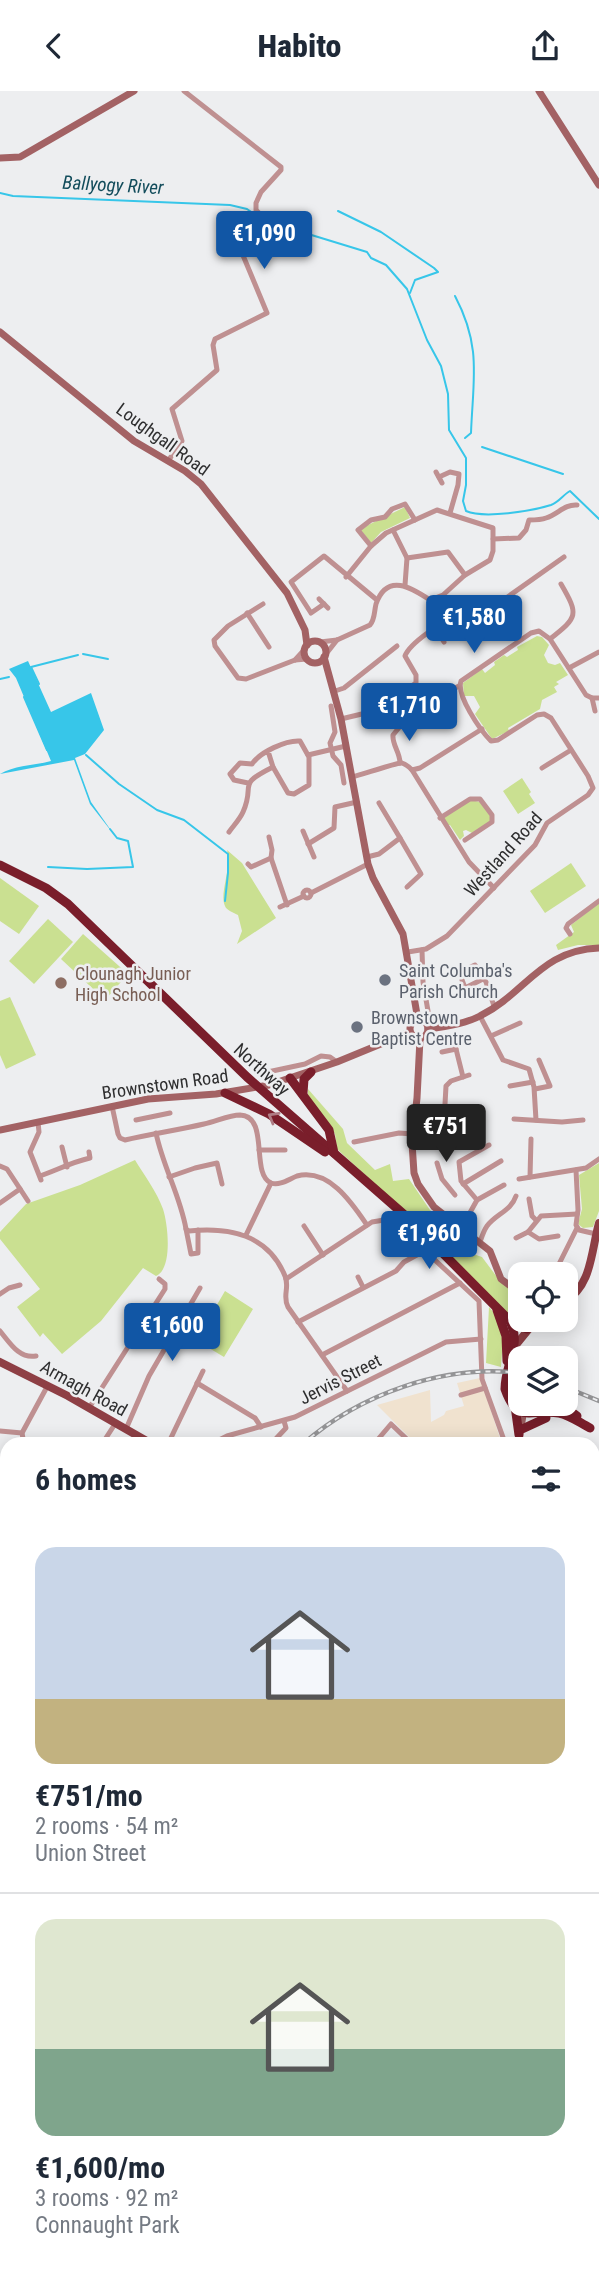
<!DOCTYPE html>
<html lang="en">
<head>
<meta charset="utf-8">
<style>
	:root { --surface:#fff; --page:#f6f6f7; --text:#1f2937; --muted:#747a83; --line:#e0e1e3; --accent:#1156a5 }
	body { margin:0; font-family:"Roboto Condensed",sans-serif; background:var(--page); color:var(--text); height:100vh; display:flex; flex-direction:column; font-size:26px; white-space:nowrap }
	* { box-sizing:border-box; margin:0 }
	p { font-size:23px; color:var(--muted) }
	.icon { flex:none; width:38px; height:38px; fill:none; stroke:currentColor; stroke-width:2; stroke-linecap:round; stroke-linejoin:round }
	.map { position:relative; flex:1; overflow:hidden }
	.panel { position:absolute; left:0px; top:1346px; width:600px; height:842px; display:flex; flex-direction:column; background:var(--surface); border-radius:21px 21px 0 0; box-shadow:0 4px 18px #0003 }
	.panel>* { flex:none }
	.fabs { position:absolute; left:508px; top:1171px; display:grid; gap:14px }
	.fabs a { display:grid; place-items:center; width:70px; height:70px; border-radius:14px; background:var(--surface); box-shadow:0 4px 18px #0003; font-size:35px }
	.price { position:absolute; translate:-50% -60px; padding:0 16px; border-radius:7px; background:var(--accent); color:#fff; font-size:23px; line-height:46px; filter:drop-shadow(0 2px 4px #0008) }
	.price::after { content:''; position:absolute; left:50%; top:42px; width:21px; height:16px; margin-left:-10px; background:inherit; clip-path:polygon(0 0,100% 0,50% 100%) }
	.price.active { background:#222; color:#fff }
	ul { padding:0; list-style:none }
	li { display:grid; align-content:center; gap:14px; height:371px; padding:0 35px }
	li+li { border-top:2px solid var(--line) }
	li span { display:grid; place-items:center; height:217px; border-radius:21px; color:#555 }
	li>.icon { margin-inline-start:auto }
	span .icon { width:126px; height:126px; fill:#fffc; stroke-width:1 }
	li b { font-size:30px }
	h2 { display:flex; justify-content:space-between; align-items:center; height:84px; padding:0 35px; font-size:30px }
	header { display:flex; justify-content:space-between; align-items:center; height:91px; padding:0 35px; background:var(--surface); font-size:32px; font-weight:800 }
	.map>svg:first-child { display:block }
</style>
</head>
<body>
<header><svg class="icon" aria-label="back" viewBox="0 0 24 24"><path d="M15 5l-7 7 7 7"/></svg>Habito<svg class="icon" aria-label="share" viewBox="0 0 24 24"><path d="M12 15V3M7 8l5-5 5 5M5 13v7h14v-7"/></svg></header>
<div class="map">
<svg width="599" height="2187" viewBox="0 0 599 2187">
	<rect width="100%" height="100%" fill="#edeef0"/>
	<g fill="#f0e2cf">
		<path d="M480,1287L502,1353H416L377,1314L430,1299L431,1331L444,1324L446,1320L464,1315L457,1292Z"/>
		<path d="M593,1545L599,1551V1646L593,1648Z"/>
	</g>
	<g fill="#cae091">
		<path d="M405,416L410,427L381,441L371,452L360,438Z"/>
		<path d="M537,545L542,546L549,554L544,564L548,572L555,574L560,572L568,584L556,591L559,593L554,596L557,601L542,609L540,618L508,637L509,640L492,648L475,623L480,616L474,605H464L463,592L482,578L485,582L495,574L494,571L504,564L507,566L518,559L517,556Z"/>
		<path d="M522,687L531,701L529,703L535,712L518,723L503,700Z"/>
		<path d="M471,709L480,711L490,723V731L472,742L466,739L463,740L464,745L460,749L450,734L446,735L444,726Z"/>
		<path d="M227,759L242,772L276,827L237,853L242,840L238,824C234,822 226,819 225,815C219,803 232,777 227,759Z"/>
		<path d="M571,772L586,795L545,822L530,800Z"/>
		<path d="M0,787L39,815L19,843L0,830Z"/>
		<path d="M599,812V854H578L558,859L556,854L574,841L571,834Z"/>
		<path d="M48,828L73,851L34,893L9,870Z"/>
		<path d="M83,843L128,883L105,909L61,868Z"/>
		<path d="M10,906L36,964L6,978L0,964V910Z"/>
		<path d="M308,998L343,1038L347,1052L375,1079L390,1073L393,1090L409,1088L430,1119L459,1142L473,1163L482,1166L500,1190L520,1206V1228L533,1229L527,1233L511,1227L438,1151L337,1058L335,1043L308,1004Z"/>
		<path d="M135,1069C144,1084 157,1101 163,1118C168,1133 173,1178 156,1185L143,1177L101,1230L62,1263L43,1242L40,1246L17,1216L40,1198L0,1148V1141L26,1113L80,1094Z"/>
		<path d="M599,1072V1120L593,1136L583,1137L578,1133L582,1118L579,1084Z"/>
		<path d="M225,1200L253,1218L224,1266L199,1251L207,1239L204,1236Z"/>
		<path d="M489,1216C505,1233 503,1253 501,1276L486,1272Z"/>
	</g>
	<path fill="#37c6e9" d="M28,570L51,621L91,602L104,639L85,663L75,667L91,711L115,745L90,713L74,669L0,683C15,674 33,675 51,670L16,587L9,578Z"/>
	<g fill="none" stroke-linecap="round" stroke-linejoin="round">
		<g stroke="#37c6e9" stroke-width="2">
			<path d="M0,102L13,105L230,114L247,118L261,128"/>
			<path d="M338,120L381,141L434,177L438,181L415,189L410,202"/>
			<path d="M269,131L367,161L371,167L386,174L407,198L427,249L441,275L448,303L449,339L466,367V394L463,410L466,420C484,428 532,420 551,414C559,411 563,404 570,400L599,428"/>
			<path d="M455,205C482,256 473,288 471,342L465,347"/>
			<path d="M482,356L563,383"/>
			<path d="M83,563L108,568"/>
			<path d="M0,588L9,586"/>
			<path d="M39,593L31,576L78,564"/>
			<path d="M24,606L47,659"/>
			<path d="M86,664L119,693L157,719L184,729L228,763V782L225,810"/>
			<path d="M48,776L87,778L133,776L128,750L117,747L110,738"/>
			<path d="M593,1927H599"/>
			<path d="M0,2124L7,2112"/>
			<path d="M63,2180L69,2187"/>
		</g>
		<path stroke="#37c6e9" stroke-width="8" d="M0,1531L7,1533"/>
		<g stroke="#bf9091" stroke-width="5">
			<path d="M168,370L182,350L172,318L217,279L213,254L215,248L267,222L242,162L258,147L265,128L256,119V112L261,101L281,79V76L184,0"/>
			<path d="M436,381L442,392"/>
			<path d="M439,386L450,381L459,383L458,394L450,422"/>
			<path d="M393,439L407,467L405,494"/>
			<path d="M493,448L519,447L526,439L529,429C534,429 541,429 546,427C558,423 565,413 577,414"/>
			<path d="M371,455L358,439L371,429L385,426L392,418L405,413L415,429"/>
			<path d="M407,467L448,461L465,484"/>
			<path d="M319,508L328,517"/>
			<path d="M263,513L228,535L214,549L215,555L238,587L246,588L295,569L307,568"/>
			<path d="M324,513L311,522L291,491L324,465L377,509"/>
			<path d="M247,522L269,556"/>
			<path d="M436,538L444,551"/>
			<path d="M550,548C578,526 579,524 561,493"/>
			<path d="M320,551L337,549L370,534C375,528 374,521 376,513C387,481 412,497 430,509L443,504L465,484L490,469L493,460V437L437,419L386,442L371,455L346,486"/>
			<path d="M326,563L337,549"/>
			<path d="M295,569L305,558"/>
			<path d="M569,577L599,561"/>
			<path d="M380,599L387,610"/>
			<path d="M335,600L344,597L397,555"/>
			<path d="M376,601L385,595"/>
			<path d="M440,605L459,595"/>
			<path d="M592,607L595,620"/>
			<path d="M331,615L335,641L330,652L333,665L341,674L344,692"/>
			<path d="M341,628L370,621L416,592V584L405,565C411,549 451,527 467,517L476,524H482L564,466"/>
			<path d="M308,664L346,655"/>
			<path d="M400,672C400,661 392,654 393,644L406,628"/>
			<path d="M542,677L571,659"/>
			<path d="M412,679L469,771L494,797"/>
			<path d="M352,686C361,684 398,671 402,672C405,673 410,677 412,679L420,677L482,638"/>
			<path d="M248,692L234,689L230,683L240,672L252,673C260,661 286,649 300,650L309,666V694L294,703L288,702L273,676L268,660"/>
			<path d="M379,712L400,747"/>
			<path d="M440,727L470,708H480L492,724V731L465,749"/>
			<path d="M303,740L314,766"/>
			<path d="M229,741C234,734 240,728 243,721C256,692 235,695 273,676"/>
			<path d="M269,746L272,759L271,767L287,814"/>
			<path d="M308,753L334,737L335,716L357,711"/>
			<path d="M367,766L379,763L400,747L421,783L407,796"/>
			<path d="M248,773L251,776L271,767"/>
			<circle cx="307" cy="803" r="4"/>
			<path d="M311,802L368,773"/>
			<path d="M280,816L304,805"/>
			<path d="M570,843L566,837L568,833L599,810"/>
			<path d="M422,859L423,891L428,920"/>
			<path d="M408,861L426,858L447,845L535,754L547,732L588,704L593,697L588,685L551,627L544,623L537,624L498,649L491,650C480,639 456,604 461,590L531,542L539,540L550,548L586,604L592,607H599"/>
			<path d="M465,897L462,889V880L475,874L486,891L494,915"/>
			<path d="M461,899L483,888"/>
			<path d="M480,925L503,969L529,978L534,996L536,1029"/>
			<path d="M491,945L520,932"/>
			<path d="M455,954L463,986"/>
			<path d="M442,961L456,958"/>
			<path d="M263,982L305,973L321,965L330,966L337,971"/>
			<path d="M510,995L533,991"/>
			<path d="M535,998L550,995L539,969"/>
			<path d="M112,1015L118,1043L120,1047L125,1049C151,1043 178,1039 204,1033C215,1031 229,1024 240,1024C270,1025 250,1083 271,1092C280,1095 289,1088 297,1085C329,1077 352,1112 367,1134"/>
			<path d="M415,1027L452,1031L475,1021"/>
			<path d="M514,1028L562,1031L583,1029"/>
			<path d="M136,1029L170,1022"/>
			<path d="M38,1031L39,1041L30,1061L41,1089"/>
			<path d="M444,1031L446,995L451,990L469,984"/>
			<path d="M156,1042C163,1076 180,1104 186,1138L189,1140C229,1136 268,1143 285,1185C290,1196 282,1205 288,1216L347,1300"/>
			<path d="M354,1051L399,1042L413,1043"/>
			<path d="M62,1056L67,1076"/>
			<path d="M259,1059H285"/>
			<path d="M437,1072L442,1088L455,1104"/>
			<path d="M0,1075L7,1078L28,1110"/>
			<path d="M576,1079L578,1119L576,1134L579,1139L596,1143"/>
			<path d="M40,1085C57,1079 72,1071 90,1067L89,1061"/>
			<path d="M169,1086L195,1077L217,1072L222,1093"/>
			<path d="M530,1086L531,1048"/>
			<path d="M519,1088L586,1077L599,1068"/>
			<path d="M463,1093L501,1070"/>
			<path d="M529,1108L532,1125L536,1129"/>
			<path d="M477,1109L461,1090L459,1071L489,1054"/>
			<path d="M0,1112L20,1098"/>
			<path d="M304,1135L323,1164"/>
			<path d="M462,1136L477,1109L504,1094"/>
			<path d="M186,1138L191,1163L198,1162V1139"/>
			<path d="M528,1141L539,1148L558,1145"/>
			<path d="M246,1144L271,1092"/>
			<path d="M516,1147L528,1141L541,1125L577,1123"/>
			<path d="M480,1151C482,1145 484,1139 487,1135C496,1123 511,1120 516,1105"/>
			<path d="M538,1182L557,1177L577,1137"/>
			<path d="M358,1186L363,1196"/>
			<path d="M286,1188L372,1131L384,1129L395,1132L479,1210L482,1288L504,1349L512,1353"/>
			<path d="M0,1203L9,1197L20,1194"/>
			<path d="M298,1231L396,1180L404,1171L426,1159"/>
			<path d="M0,1240C10,1252 19,1268 36,1265"/>
			<path d="M322,1264L460,1192"/>
			<path d="M197,1292L255,1327L261,1336"/>
			<path d="M461,1304L485,1297"/>
			<path d="M89,1317L165,1198V1193L159,1188"/>
			<path d="M126,1338L149,1285L200,1197"/>
			<path d="M0,1340L22,1342"/>
			<path d="M24,1353L22,1342L48,1294"/>
			<path d="M102,1353L115,1333"/>
			<path d="M168,1353L203,1280"/>
			<path d="M211,1353L227,1345L295,1326L446,1251L481,1248"/>
			<path d="M271,1353L286,1337L284,1330"/>
			<path d="M374,1353L391,1333L412,1353"/>
			<path d="M0,1398L7,1401L0,1417"/>
			<path d="M593,1408L599,1406"/>
			<path d="M593,1416H594"/>
			<path d="M593,1511L599,1506"/>
			<path d="M593,1566L599,1563"/>
			<path d="M0,1583L4,1579"/>
			<path d="M0,1588L7,1593"/>
			<path d="M0,1699L7,1692"/>
			<path d="M494,2180L504,2187"/>
			<path d="M339,2187L341,2184"/>
			<path d="M356,2187L358,2180"/>
			<path d="M414,2187L425,2180"/>
			<path d="M588,2187L599,2176"/>
		</g>
		<g stroke="#a36264" stroke-width="7">
			<path d="M539,0L599,94"/>
			<path d="M0,67L20,66L134,0"/>
			<path d="M0,241L134,350L185,380L201,393L287,502L305,539L307,554"/>
			<circle cx="315" cy="561" r="11"/>
			<path d="M324,566L341,628L368,773L373,787L403,843L418,929"/>
			<circle cx="419" cy="938" r="9"/>
			<path d="M428,938C445,936 465,933 480,925C526,902 541,859 599,857"/>
			<path d="M420,948L417,1007L412,1052L414,1082L418,1093L434,1116L490,1160L501,1188L520,1202"/>
			<path d="M0,1039L148,1008L216,1003L269,994L337,971L410,941"/>
			<path d="M518,1353L524,1319"/>
			<path d="M0,1621L7,1614"/>
			<path d="M593,1652L599,1649"/>
		</g>
		<g stroke="#8e3f45" stroke-width="8">
			<path d="M565,1210C592,1195 591,1160 599,1132"/>
			<path d="M515,1255L537,1228"/>
			<path d="M0,1271L68,1305L152,1353"/>
			<path d="M593,1531L599,1537"/>
			<path d="M593,1539L599,1545"/>
		</g>
		<g stroke="#7a1e2b" stroke-width="9">
			<path d="M0,774L46,797L68,813L247,986L408,1127L509,1229C523,1252 505,1273 505,1298C518,1335 533,1317 559,1322C570,1324 580,1332 590,1337"/>
			<path d="M290,987L329,1039L334,1062"/>
			<path d="M225,1002L269,1023L325,1061"/>
			<path d="M303,1002L304,988L311,981"/>
			<path d="M497,1219L506,1245L507,1270"/>
			<path d="M511,1230L527,1238"/>
			<path d="M517,1313C538,1321 558,1310 577,1325"/>
			<path d="M515,1315L519,1344"/>
			<path d="M520,1339L546,1327"/>
		</g>
		<defs>
			<g id="rail">
				<path d="M565,1296L599,1310"/>
				<path d="M303,1353C360,1303 444,1273 520,1282"/>
				<path d="M0,1673L7,1665"/>
			</g>
		</defs>
		<use href="#rail" stroke="#949496" stroke-width="4.5"/>
		<use href="#rail" stroke="#edeef0" stroke-width="2" stroke-dasharray="5" stroke-linecap="butt"/>
	</g>
	<defs><path id="oneway-chevron" d="M-2-3.5L2.5 0L-2 3.5" fill="none" stroke-width="1.6" stroke-linecap="round" stroke-linejoin="round" transform="scale(1.75)"/></defs>
	<use stroke="#ae7c84" href="#oneway-chevron" transform="translate(273 1026) rotate(-150)"/>
	<g fill="#6b7280" stroke="#edeef0" stroke-width="2.5">
		<circle cx="385" cy="889" r="7"/>
		<circle cx="357" cy="936" r="7"/>
	</g>
	<circle fill="#8d6e63" stroke="#edeef0" stroke-width="2.5" cx="61" cy="892" r="7"/>
	<g text-anchor="middle" dominant-baseline="central" stroke-width="5" stroke-linejoin="round" paint-order="stroke">
		<g font-size="18" fill="#2e2e2f" stroke="#edeef0">
			<text transform="translate(163 348) rotate(36)">Loughgall Road</text>
			<text transform="translate(503 763) rotate(-48)">Westland Road</text>
			<text transform="translate(262 978) rotate(42)">Northway</text>
			<text transform="translate(165 993) rotate(-8)">Brownstown Road</text>
			<text transform="translate(340 1288) rotate(-27)">Jervis Street</text>
			<text transform="translate(84 1297) rotate(29)">Armagh Road</text>
		</g>
		<g font-size="18" fill="#5b616d" stroke="#edeef0" text-anchor="start">
			<text x="399" y="879">Saint Columba's<tspan x="399" dy="21">Parish Church</tspan></text>
			<text x="371" y="926">Brownstown<tspan x="371" dy="21">Baptist Centre</tspan></text>
		</g>
		<g font-size="18" fill="#785e54" stroke="#edeef0" text-anchor="start">
			<text x="75" y="882">Clounagh Junior<tspan x="75" dy="21">High School</tspan></text>
		</g>
		<g font-size="19" font-style="italic" fill="#124c5b" stroke="#edeef0">
			<text transform="translate(113 94) rotate(3)">Ballyogy River</text>
		</g>
	</g>
</svg>
<div class="fabs">
<a><svg class="icon" aria-label="locate" viewBox="0 0 24 24"><circle cx="12" cy="12" r="6"/><path d="M12 2v4M12 18v4M2 12h4M18 12h4"/></svg></a>
<a><svg class="icon" aria-label="layers" viewBox="0 0 24 24"><path d="M12 4l9 5-9 5-9-5zM3 14l9 5 9-5"/></svg></a>
</div>
<b class="price" style="left:264px;top:180px">€1,090</b>
<b class="price" style="left:474px;top:564px">€1,580</b>
<b class="price" style="left:409px;top:652px">€1,710</b>
<b class="price active" style="left:446px;top:1073px">€751</b>
<b class="price" style="left:429px;top:1180px">€1,960</b>
<b class="price" style="left:172px;top:1272px">€1,600</b>
<section class="panel">
<h2>6 homes<svg class="icon" aria-label="filters" viewBox="0 0 24 24"><path d="M4 7h16M4 17h16"/><circle cx="9" cy="7" r="2"/><circle cx="15" cy="17" r="2"/></svg></h2>
<ul>
<li><span style="background:linear-gradient(#c9d6e8 70%,#c2b280 0)"><svg class="icon" aria-label="home" viewBox="0 0 24 24"><path d="M3 11l9-7 9 7M6 9v11h12V9"/></svg></span><div><b>€751/mo</b><p>2 rooms · 54 m²</p><p>Union Street</p></div></li>
<li><span style="background:linear-gradient(#dfe7d0 60%,#7fa58c 0)"><svg class="icon" aria-label="home" viewBox="0 0 24 24"><path d="M3 11l9-7 9 7M6 9v11h12V9"/></svg></span><div><b>€1,600/mo</b><p>3 rooms · 92 m²</p><p>Connaught Park</p></div></li>
</ul>
</section>
</div>
</body>
</html>
